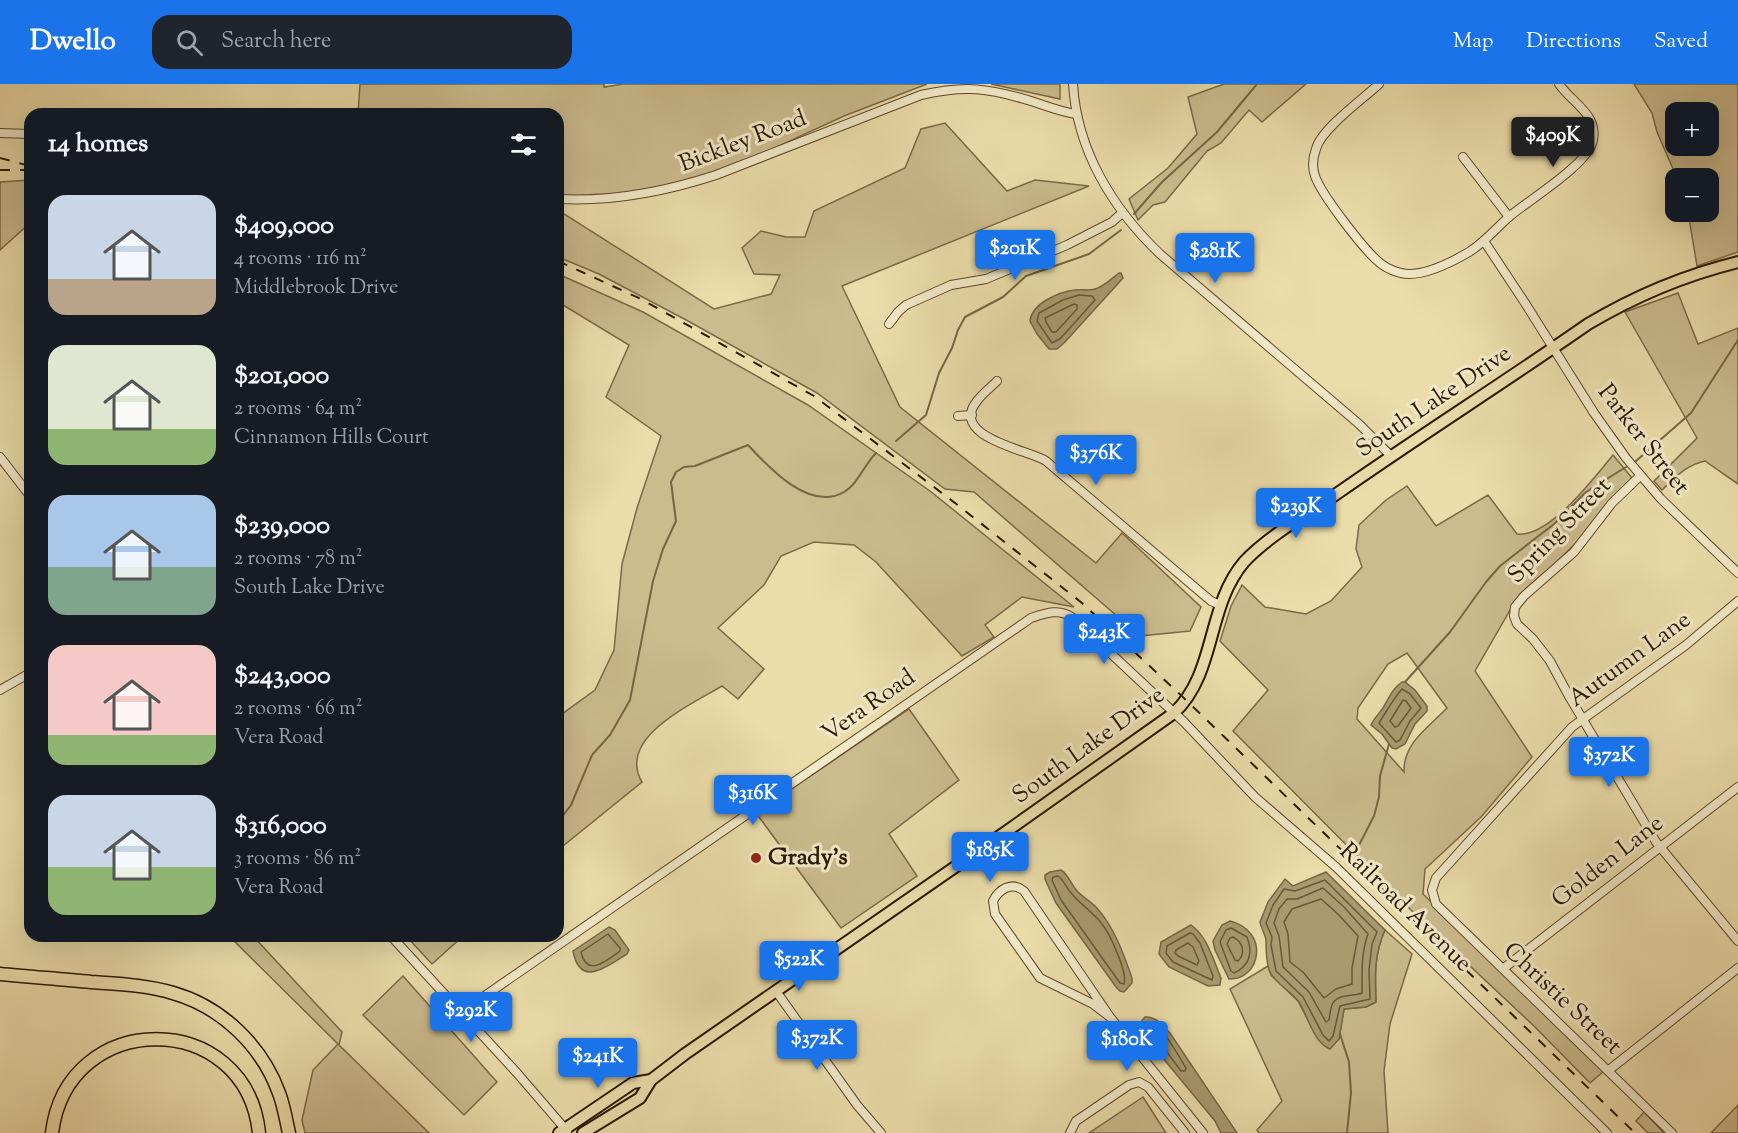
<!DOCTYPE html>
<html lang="en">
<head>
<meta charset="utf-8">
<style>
	:root { --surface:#171b24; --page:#20242c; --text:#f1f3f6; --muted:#9ea1a6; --accent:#1a73e8 }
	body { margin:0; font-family:"Sorts Mill Goudy",serif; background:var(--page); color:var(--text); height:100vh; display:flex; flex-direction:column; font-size:22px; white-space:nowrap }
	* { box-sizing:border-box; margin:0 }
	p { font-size:20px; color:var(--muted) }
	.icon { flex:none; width:33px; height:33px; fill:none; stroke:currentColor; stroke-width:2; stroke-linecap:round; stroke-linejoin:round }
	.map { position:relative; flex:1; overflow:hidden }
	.panel { position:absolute; left:24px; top:24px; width:540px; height:834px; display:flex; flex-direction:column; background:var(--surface); border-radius:18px; box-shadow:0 6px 24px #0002 }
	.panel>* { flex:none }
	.tools { position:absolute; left:1665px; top:18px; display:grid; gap:12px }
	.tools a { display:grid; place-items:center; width:54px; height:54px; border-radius:12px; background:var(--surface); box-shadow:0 6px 24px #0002; font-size:30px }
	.price { position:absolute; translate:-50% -51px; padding:0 14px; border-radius:6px; background:var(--accent); color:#fff; font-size:20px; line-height:39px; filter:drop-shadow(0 2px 3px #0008) }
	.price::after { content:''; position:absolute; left:50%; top:36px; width:18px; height:14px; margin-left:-9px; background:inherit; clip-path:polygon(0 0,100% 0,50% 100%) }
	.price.selected { background:#222; color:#fff }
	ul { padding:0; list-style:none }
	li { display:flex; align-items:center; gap:18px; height:150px; padding:0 24px }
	li span { display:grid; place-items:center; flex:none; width:168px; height:120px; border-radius:18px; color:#555 }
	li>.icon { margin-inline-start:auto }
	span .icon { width:72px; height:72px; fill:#fffc; stroke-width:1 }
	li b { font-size:26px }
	h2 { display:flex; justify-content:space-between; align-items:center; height:72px; padding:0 24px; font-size:26px }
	header { display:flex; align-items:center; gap:36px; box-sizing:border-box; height:84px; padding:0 30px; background:var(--accent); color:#fff }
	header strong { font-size:28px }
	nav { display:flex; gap:33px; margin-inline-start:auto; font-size:21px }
	.search { width:420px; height:54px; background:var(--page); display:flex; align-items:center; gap:15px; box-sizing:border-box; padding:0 21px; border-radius:18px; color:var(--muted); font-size:22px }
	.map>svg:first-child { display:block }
</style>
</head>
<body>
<header>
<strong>Dwello</strong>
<div class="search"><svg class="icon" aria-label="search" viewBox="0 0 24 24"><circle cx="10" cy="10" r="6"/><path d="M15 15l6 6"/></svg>Search here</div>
<nav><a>Map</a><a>Directions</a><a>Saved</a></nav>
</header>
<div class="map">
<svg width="1738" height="1049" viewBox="0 0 1738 1049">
	<rect width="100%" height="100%" fill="#ebddaa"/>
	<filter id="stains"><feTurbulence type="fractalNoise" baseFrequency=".00333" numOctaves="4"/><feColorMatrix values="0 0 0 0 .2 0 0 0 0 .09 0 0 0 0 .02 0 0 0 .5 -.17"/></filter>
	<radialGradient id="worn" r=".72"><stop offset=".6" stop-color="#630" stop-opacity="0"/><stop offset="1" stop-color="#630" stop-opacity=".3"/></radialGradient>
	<g fill="#cbbb8d" stroke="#7c6946" stroke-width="1.5" fill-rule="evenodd">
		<path d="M360,0H604V3L623,0H927L844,32L716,91L662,108L558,115V30H358Z"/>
		<path d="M991,0H1060V15Z"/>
		<path d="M1224,0H1306L1262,38L1249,26L1221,59L1207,67L1165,118L1153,121L1138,136L1129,115L1168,84L1197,50L1188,13Z"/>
		<path d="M1634,0H1738V168L1697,182L1688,128H1708V94H1677L1657,48L1652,29ZM1676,28H1708V62H1676Z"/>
		<path d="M945,39L1007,107L1035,96L1089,102L842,202L900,323L1096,479L1122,449L1201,523L1190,547L1140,552L974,408L945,405L817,309L688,237L599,190L558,173V126L714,225L771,210L780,191L754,190L742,164L761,147L786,153H805L814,127L905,84L921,45Z"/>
		<path d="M30,96V139L0,166V98Z"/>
		<path d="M558,190L643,228L808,321L930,407L1074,523L1022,513L985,541L994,553L962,572L876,478L854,461L814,458L781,472L764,501L718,544L764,585L738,615L722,602C692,620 616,654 642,698L558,766V633L595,606L614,566L622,480L637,424L661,352L606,313L629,261L558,218Z"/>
		<path d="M1678,209L1698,260L1738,244V400L1705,377C1686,381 1676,393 1662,406L1654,397L1697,354L1625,228Z"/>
		<path d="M1613,371L1632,394L1604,423L1584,451L1513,521L1475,587L1532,673L1481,733L1425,785L1423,810L1604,987L1590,999L1534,942L1422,837L1233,647L1268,606L1220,557L1231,522L1242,501L1265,523L1306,530L1331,517L1362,483L1356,465L1359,441L1386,416L1407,402L1436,442L1488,411L1517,450C1549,454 1594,394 1613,371ZM1407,569L1447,624C1429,643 1403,659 1404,688L1357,635L1358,624L1388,580Z"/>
		<path d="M909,625L959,696L889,750L917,792L841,844L756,729Z"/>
		<path d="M1385,846L1412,870L1390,940L1384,987L1388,1049H1259L1257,1046L1282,1017L1230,905L1268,882L1271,891L1298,917L1318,955H1339L1344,925L1366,923L1376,918C1375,890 1374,871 1385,846Z"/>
		<path d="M229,852H253L342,948L339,961L429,1049H305L302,1036L313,986L338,960Z"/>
		<path d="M406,852H463L432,880Z"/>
		<path d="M403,892L497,998L464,1031L363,931Z"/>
		<path d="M1143,1013L1166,1049H1089Z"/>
		<path d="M1738,1021V1049H1711Z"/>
		<path d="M1644,1028L1664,1049H1648L1636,1037Z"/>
	</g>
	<g fill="#aa9a70" stroke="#786643" stroke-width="1.5">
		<path d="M1119,189H1121L1123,194L1065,258L1057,265H1049L1037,250L1030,237C1032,219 1059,208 1075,206C1082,205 1088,207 1095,205C1105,202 1111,195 1119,189Z"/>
		<path d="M1402,598H1405L1415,606L1427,622V627L1415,640L1405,660L1396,665L1392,664L1382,650L1371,641C1374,634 1379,630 1383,624C1389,614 1392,605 1402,598Z"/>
		<path d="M1061,786C1069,791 1071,801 1078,808C1083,813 1090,817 1096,823C1114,843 1123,868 1132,894V899L1124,908L1120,907L1116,903L1056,819L1045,795V791L1050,788Z"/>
		<path d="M1326,788L1385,846C1374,871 1375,890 1376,918L1366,923L1344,925L1339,955L1330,965C1313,958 1308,932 1299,918C1291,907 1276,900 1270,888C1266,879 1266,865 1266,856C1265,850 1261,844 1260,838L1268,818L1285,795L1293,802Z"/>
		<path d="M1230,837C1270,847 1261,896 1229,895L1215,866L1213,857L1222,841Z"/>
		<path d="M1191,841C1208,853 1213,876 1221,894L1220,901L1208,902L1169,883L1159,870L1161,858Z"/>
		<path d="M609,843L615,846L629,866L627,870C608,882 580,905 573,867Z"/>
		<path d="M1145,933C1156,932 1162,941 1170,949L1237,1049H1221L1215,1037L1148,956L1140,939Z"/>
	</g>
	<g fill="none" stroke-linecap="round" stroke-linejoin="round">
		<g stroke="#6b5838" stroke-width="1.5">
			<path d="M1079,211L1092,212L1095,216L1061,254L1052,259L1037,237L1039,229L1063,216Z"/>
			<path d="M1074,220L1077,221V225L1056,248H1052L1046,238L1045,234Z"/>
			<path d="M1402,605L1410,610L1421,624L1410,637L1400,656L1396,658L1379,639C1386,628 1393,615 1402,605Z"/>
			<path d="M1403,616L1406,617L1411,624L1398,642L1395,643L1390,637Z"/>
			<path d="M1058,792C1065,797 1066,804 1072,810C1081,821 1093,828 1102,840C1110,850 1128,889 1124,900L1120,899L1061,816L1052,796L1053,793Z"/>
			<path d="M1325,796L1377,848L1372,860L1369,886L1370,915L1340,922L1333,952L1329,957L1323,951L1303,913L1276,887L1271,861L1272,853L1266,839L1273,821L1284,805L1295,807Z"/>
			<path d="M1323,804L1344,823L1368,850C1361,869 1362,889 1362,909C1352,913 1337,909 1332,921C1330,926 1330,931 1329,936L1326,938L1309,908L1283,883L1279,852L1274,839L1279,825L1287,815H1297Z"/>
			<path d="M1321,815L1338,830L1358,852L1352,884V900L1336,905L1324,914L1303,888L1290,878L1288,850L1284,838L1292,825Z"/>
			<path d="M1231,844L1247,853C1253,868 1250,882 1234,889L1231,887L1220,858L1226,846Z"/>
			<path d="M1190,849L1193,850L1200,859L1213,892L1212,896L1173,878L1166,869L1167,862Z"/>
			<path d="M608,850L620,864V867C606,877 587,894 581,868Z"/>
			<path d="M1233,853C1243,858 1246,869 1238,877L1235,876L1227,860L1230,854Z"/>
			<path d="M1188,859L1193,863L1199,877L1197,881L1178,872L1175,869L1176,866Z"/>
			<path d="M1151,941C1166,946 1177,970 1186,984L1185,987H1181L1149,944Z"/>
		</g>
		<g stroke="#786643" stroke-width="2">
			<path d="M1134,130L1162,98L1217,48L1257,0"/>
			<path d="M896,357L926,331L939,289L952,264L958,246L965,233L1003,213L1026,192L1089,170L1121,146"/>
			<path d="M1636,377L1691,329L1738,256"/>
			<path d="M1405,598L1450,548L1486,498L1500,482L1554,440L1586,408L1626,383"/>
			<path d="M558,738L571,721L592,671L610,651L630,616L653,497L663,465L676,437L671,398L676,388L684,383L695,382L748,361C769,384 810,428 844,408C858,400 864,381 876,369"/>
			<path d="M1356,767L1374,732L1379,713L1380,692L1389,660"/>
			<path d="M1340,950L1349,978L1351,1009L1347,1049"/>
		</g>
		<defs>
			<g id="minor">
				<path d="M1073,0C1077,67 1113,125 1160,170L1359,340L1391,372"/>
				<path d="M1379,0C1363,15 1321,45 1316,65C1313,73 1312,83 1315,92C1321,110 1364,166 1380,179C1387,185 1400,190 1409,190C1429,190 1452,178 1469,168C1485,158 1496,144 1510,132C1529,116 1589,80 1593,56C1598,30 1572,19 1559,0"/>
				<path d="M0,49L30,50"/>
				<path d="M1463,73L1509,133"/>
				<path d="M558,115C613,118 664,108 716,91L921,11C966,1 988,4 1031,17C1046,22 1061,28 1076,30"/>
				<path d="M1484,157L1525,219L1594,329L1626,374L1661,415L1738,489"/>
				<path d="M889,240L898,228L906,221L951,201L986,195L1067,161L1112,138L1122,129"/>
				<path d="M997,297C990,304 982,310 977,317C948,353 1029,366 1046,377L1211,517L1220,521"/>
				<path d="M958,332L972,331"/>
				<path d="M0,373L30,412"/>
				<path d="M1640,392L1612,419L1574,468L1524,512L1515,523L1514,532L1517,540L1533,555L1550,577L1570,614L1656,758L1738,857"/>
				<path d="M0,606L30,589"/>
				<path d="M391,852L517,989L567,1047"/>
				<path d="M1504,884L1738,703"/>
				<path d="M776,907L857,1021L881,1049"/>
				<path d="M460,929L1031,534C1046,529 1060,524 1073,534L1184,638L1255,713L1336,783L1607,1049"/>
				<path d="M1110,933L1093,920L1040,894L995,830L993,817C999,805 1012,797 1024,807L1110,933L1203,1049"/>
				<path d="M1609,986L1738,884"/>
				<path d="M1070,1049L1076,1037L1129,1001L1139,998L1148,1003L1185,1049"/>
				<path d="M1672,1049L1436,820L1432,806L1436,794L1572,643L1686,561L1738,517"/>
			</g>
			<g id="major">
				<path d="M559,1049L633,999L651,996"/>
				<path d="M583,1049L640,1014L651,996L685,970L1007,747L1174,629C1217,588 1206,523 1244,478C1267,453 1307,430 1335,411C1419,352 1505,298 1588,240C1635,212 1685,191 1738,178"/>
			</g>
			<g id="highway">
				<path d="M0,890C30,893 61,895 91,898C119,900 147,901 173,909C222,923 262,962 279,1009C284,1022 286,1036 289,1049"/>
				<path d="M52,1049C67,924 246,924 259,1049"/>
			</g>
		</defs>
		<use href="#minor" stroke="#5c482a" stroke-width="10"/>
		<use href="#major" stroke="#2c1700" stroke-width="14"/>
		<use href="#highway" stroke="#2c1700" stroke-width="15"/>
		<use href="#minor" stroke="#f2e9c8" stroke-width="8"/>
		<use href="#major" stroke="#ebddaa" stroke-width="10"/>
		<use href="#highway" stroke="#ebddaa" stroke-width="12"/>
		<g stroke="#2c1700" stroke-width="2" stroke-dasharray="10 10" stroke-linecap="butt">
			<path d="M0,74L30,82"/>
			<path d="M0,86H24"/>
			<path d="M558,177L641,215L814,312L955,419L1082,519L1186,616L1635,1049"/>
		</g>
	</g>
	<circle fill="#8f2418" stroke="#f2e9c8" stroke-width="2" cx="756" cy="774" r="6"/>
	<g text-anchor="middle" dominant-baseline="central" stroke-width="6" stroke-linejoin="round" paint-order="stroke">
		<g font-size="24" fill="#2c1700" stroke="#f2e9c8">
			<text transform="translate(743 58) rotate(-21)">Bickley Road</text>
			<text transform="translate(1434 318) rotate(-34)">South Lake Drive</text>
			<text transform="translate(1643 356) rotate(52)">Parker Street</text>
			<text transform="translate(1560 447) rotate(-46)">Spring Street</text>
			<text transform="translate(1630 576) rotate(-36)">Autumn Lane</text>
			<text transform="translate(869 622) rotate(-35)">Vera Road</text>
			<text transform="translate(1089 662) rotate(-36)">South Lake Drive</text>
			<text transform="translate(1608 778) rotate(-38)">Golden Lane</text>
			<text transform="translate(1405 824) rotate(44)">Railroad Avenue</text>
			<text transform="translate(1562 915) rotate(43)">Christie Street</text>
		</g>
		<g font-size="24" font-weight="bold" fill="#2c1700" stroke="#f2e9c8" text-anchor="start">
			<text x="768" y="774">Grady's</text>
		</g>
	</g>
	<rect width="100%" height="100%" filter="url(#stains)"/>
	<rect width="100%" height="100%" fill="url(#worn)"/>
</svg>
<div class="tools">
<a>+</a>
<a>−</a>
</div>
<b class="price selected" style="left:1553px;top:84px">$409K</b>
<b class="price" style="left:1015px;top:197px">$201K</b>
<b class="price" style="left:1215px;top:200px">$281K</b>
<b class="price" style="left:1096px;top:402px">$376K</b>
<b class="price" style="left:1296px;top:455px">$239K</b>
<b class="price" style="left:1104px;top:581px">$243K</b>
<b class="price" style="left:1609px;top:704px">$372K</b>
<b class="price" style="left:753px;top:742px">$316K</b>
<b class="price" style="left:990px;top:799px">$185K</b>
<b class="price" style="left:799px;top:908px">$522K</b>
<b class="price" style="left:471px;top:959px">$292K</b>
<b class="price" style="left:817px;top:987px">$372K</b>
<b class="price" style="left:1127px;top:988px">$180K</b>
<b class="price" style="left:598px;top:1005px">$241K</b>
<section class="panel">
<h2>14 homes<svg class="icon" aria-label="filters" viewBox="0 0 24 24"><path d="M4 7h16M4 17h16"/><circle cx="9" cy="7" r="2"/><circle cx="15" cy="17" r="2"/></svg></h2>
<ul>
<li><span style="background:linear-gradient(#c9d6e8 70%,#b9a48a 0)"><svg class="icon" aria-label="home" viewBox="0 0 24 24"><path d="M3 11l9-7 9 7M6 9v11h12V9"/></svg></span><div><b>$409,000</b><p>4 rooms · 116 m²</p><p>Middlebrook Drive</p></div></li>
<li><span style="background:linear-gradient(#dfe7d0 70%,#8fb573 0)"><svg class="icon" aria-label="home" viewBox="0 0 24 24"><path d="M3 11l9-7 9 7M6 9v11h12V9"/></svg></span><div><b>$201,000</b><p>2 rooms · 64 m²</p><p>Cinnamon Hills Court</p></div></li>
<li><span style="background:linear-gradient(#a9c7e8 60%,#7fa58c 0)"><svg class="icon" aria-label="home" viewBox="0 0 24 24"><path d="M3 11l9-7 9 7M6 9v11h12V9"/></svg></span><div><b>$239,000</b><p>2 rooms · 78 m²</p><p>South Lake Drive</p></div></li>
<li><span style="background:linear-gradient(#f6c9c9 75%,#8fb573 0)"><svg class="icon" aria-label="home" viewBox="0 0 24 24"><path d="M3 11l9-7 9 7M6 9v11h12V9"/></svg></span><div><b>$243,000</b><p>2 rooms · 66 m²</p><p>Vera Road</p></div></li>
<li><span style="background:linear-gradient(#c9d6e8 60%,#8fb573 0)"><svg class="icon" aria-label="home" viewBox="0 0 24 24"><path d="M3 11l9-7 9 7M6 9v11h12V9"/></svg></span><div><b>$316,000</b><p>3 rooms · 86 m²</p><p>Vera Road</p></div></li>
</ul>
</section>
</div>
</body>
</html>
